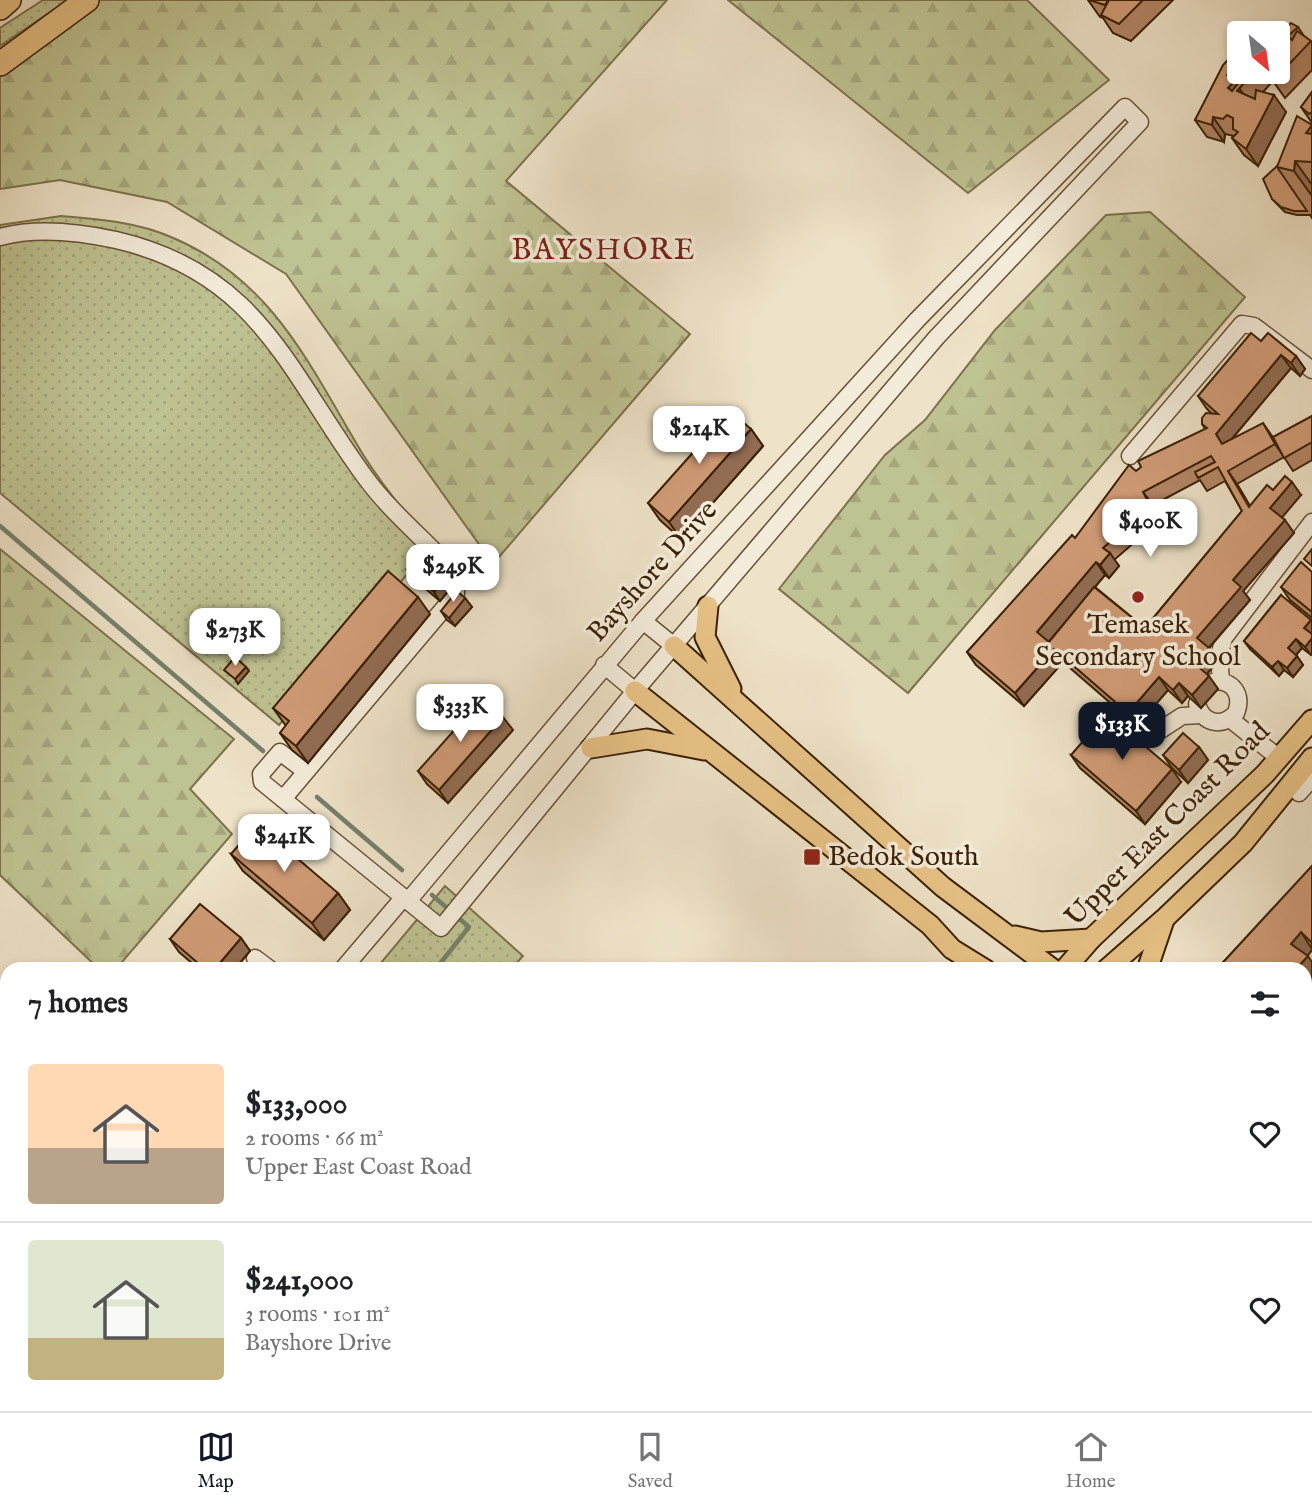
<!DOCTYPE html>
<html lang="en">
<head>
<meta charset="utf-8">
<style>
	:root { --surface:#fff; --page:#f6f6f6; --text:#202124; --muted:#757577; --line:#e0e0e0; --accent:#111827 }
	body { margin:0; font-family:"IM FELL English",serif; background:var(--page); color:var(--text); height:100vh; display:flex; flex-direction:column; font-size:26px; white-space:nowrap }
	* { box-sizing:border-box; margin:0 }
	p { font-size:23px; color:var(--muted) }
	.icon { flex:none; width:38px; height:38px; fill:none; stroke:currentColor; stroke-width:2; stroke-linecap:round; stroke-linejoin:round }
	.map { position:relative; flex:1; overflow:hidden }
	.sheet { position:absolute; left:0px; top:962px; width:1312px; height:450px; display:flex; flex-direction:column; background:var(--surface); border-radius:21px 21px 0 0; box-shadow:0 4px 10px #0003 }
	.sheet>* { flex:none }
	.needle { width:46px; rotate:151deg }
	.controls { position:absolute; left:1227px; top:21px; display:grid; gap:14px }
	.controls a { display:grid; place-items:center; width:63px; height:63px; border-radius:7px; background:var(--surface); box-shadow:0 4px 10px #0003; font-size:35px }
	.price { position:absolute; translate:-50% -60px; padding:0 16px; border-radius:14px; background:#fff; color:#222; font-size:23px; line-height:46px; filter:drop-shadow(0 2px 4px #0008) }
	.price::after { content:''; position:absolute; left:50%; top:42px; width:21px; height:16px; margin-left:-10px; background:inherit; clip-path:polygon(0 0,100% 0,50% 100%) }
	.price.active { background:var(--accent); color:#fff }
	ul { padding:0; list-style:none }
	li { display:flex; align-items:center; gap:21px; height:175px; padding:0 28px }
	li+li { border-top:2px solid var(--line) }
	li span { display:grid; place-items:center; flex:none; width:196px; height:140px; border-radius:7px; color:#555 }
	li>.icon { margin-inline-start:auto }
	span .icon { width:84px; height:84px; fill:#fffc; stroke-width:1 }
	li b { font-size:30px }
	h2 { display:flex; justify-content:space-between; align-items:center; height:84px; padding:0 28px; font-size:30px }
	.tabs { display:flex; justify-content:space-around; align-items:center; height:98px; border-top:2px solid var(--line); background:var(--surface); font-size:19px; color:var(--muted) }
	.tabs a { display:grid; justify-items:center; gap:4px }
	.tabs .active { color:var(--accent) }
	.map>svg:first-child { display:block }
</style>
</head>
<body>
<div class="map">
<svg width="1312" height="1411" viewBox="0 0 1312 1411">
	<defs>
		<pattern id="grass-dots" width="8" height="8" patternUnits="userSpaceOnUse" patternTransform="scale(1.75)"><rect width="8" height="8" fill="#bfc292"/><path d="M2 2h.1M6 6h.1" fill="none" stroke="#a5a67c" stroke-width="1.8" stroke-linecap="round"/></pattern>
		<pattern id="forest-firs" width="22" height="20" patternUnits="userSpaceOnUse" patternTransform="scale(1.75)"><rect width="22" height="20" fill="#bfc292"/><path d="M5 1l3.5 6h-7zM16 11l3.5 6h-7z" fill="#a5a67c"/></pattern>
		<pattern id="park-crowns" width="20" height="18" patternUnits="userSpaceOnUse" patternTransform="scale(1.75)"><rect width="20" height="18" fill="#bfc292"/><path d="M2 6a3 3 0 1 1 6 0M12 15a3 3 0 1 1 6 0" fill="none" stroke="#a5a67c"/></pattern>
	</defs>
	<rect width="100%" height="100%" fill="#eee2c8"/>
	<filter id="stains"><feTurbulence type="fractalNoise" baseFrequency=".00286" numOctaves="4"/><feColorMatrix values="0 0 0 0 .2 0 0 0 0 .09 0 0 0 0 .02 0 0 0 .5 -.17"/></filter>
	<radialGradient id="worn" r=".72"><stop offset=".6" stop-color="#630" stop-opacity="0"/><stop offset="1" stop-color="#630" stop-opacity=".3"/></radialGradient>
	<g fill="url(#grass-dots)" stroke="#7d724b" stroke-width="2">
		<path d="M43,0H68L0,46V28Z"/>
		<path d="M61,216C97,219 137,222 171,237C274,280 310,367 364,456C384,487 408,517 433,544L279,725L0,493V225Z"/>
		<path d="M445,886L523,956L511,969L375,970Z"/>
	</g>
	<g fill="url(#forest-firs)" stroke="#7d724b" stroke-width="2">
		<path d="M90,0H667L506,181L690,334L493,564L286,274L167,202L60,180L0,189V67Z"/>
		<path d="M728,0H1027L1109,80L968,193Z"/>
		<path d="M1150,212L1245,297L908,693L779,589L885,455L925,420L995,330L1106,215Z"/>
		<path d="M0,549L234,739L190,789L232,834L116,969H99L0,875Z"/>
		<path d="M238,1405H369L372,1411H245Z"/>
	</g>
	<path fill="url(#park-crowns)" stroke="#7d724b" stroke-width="2" d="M1306,1345L1312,1349V1411H1218L1208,1405H1306Z"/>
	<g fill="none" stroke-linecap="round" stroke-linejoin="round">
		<g stroke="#75806b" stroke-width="4.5">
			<path d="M0,526L263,751"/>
			<path d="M317,797L402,870"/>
			<path d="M432,895L469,927L435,970"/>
			<path d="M0,1329L7,1350"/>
			<path d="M26,1405L28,1411"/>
		</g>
		<defs>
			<g id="minor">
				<path d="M0,237C37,227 79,232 116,240C259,273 288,372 365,477C392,514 426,540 456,574V594L283,799"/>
				<path d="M1130,456L1242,324L1254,326L1312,370"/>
				<path d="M643,621L674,646"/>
				<path d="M604,665L635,691"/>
				<path d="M1221,681L1219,656L1224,638L1312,522"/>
				<path d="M1197,704C1203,724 1222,728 1236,713C1243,695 1233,679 1213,682"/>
				<path d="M1230,719L1279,758"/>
				<path d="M1156,733L1182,716L1201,715"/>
				<path d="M305,771L280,752L261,774L262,782L441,928L635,691L936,338L1140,122L1125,107L917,320L643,621L408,901"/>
				<path d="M1299,793L1312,778"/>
				<path d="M255,958L271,970"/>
				<path d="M342,970L404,897"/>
				<path d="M1306,1338L1312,1325"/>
				<path d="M0,1357L7,1378"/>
				<path d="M16,1405L18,1411"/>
				<path d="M441,1405L444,1411"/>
				<path d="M902,1411L907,1405"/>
				<path d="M935,1411L941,1405"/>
				<path d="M1104,1411L1107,1405"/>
			</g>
			<g id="major">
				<path d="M708,606L705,637L731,689"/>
				<path d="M674,646L943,887L1054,970"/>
				<path d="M635,691L930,925L952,949L986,970"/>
				<path d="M591,748L647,739L704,750"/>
				<path d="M1015,936L1041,942L1091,939"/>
				<path d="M1064,970L1091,939L1265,774L1312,720"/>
				<path d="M1106,970L1164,919L1243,843L1312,758"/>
				<path d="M1147,970L1164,920"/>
				<path d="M1306,1128L1312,1133"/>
				<path d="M1306,1169L1312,1174"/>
				<path d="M600,1411L606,1405"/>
				<path d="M647,1411L652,1405"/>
			</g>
			<g id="highway">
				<path d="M0,8L9,0"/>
				<path d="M0,64L87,0"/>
			</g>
		</defs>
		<use href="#minor" stroke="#685135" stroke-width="19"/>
		<use href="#major" stroke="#3b2104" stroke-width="23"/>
		<use href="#highway" stroke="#3b2104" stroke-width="26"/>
		<use href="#minor" stroke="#f4ecdb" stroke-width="16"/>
		<use href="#major" stroke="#e7c184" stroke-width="19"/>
		<use href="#highway" stroke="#e7c184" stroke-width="23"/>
	</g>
	<g fill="#b38565" stroke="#3b2104" stroke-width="2" fill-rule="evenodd">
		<path d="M1088,0H1173L1131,41L1113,33L1103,18L1100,17Z"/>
		<path d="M1298,27L1304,36L1312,42V70L1285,98L1273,81L1263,92L1286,112L1258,166L1244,155L1232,138L1234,136L1225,134L1224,142L1207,137L1195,120L1239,48V72H1278V37Z"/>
		<path d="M1312,92V123L1301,107Z"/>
		<path d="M1312,125V218L1310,215H1297L1285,212L1272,199L1277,166Z"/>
		<path d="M1261,341L1296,356L1305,369L1300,376L1291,368L1231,440L1272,436L1277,444L1312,416V460L1293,471L1284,457L1237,484L1250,506L1273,490L1301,495L1281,517L1294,533L1243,591L1250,600L1209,648L1218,661L1207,674L1218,689L1201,708L1188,696L1182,703L1168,690L1137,726L1063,662L1024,706L976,665L967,652L1075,538L1136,471L1205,429L1202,424L1212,414L1207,409L1198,396ZM1200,480L1207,491L1225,481L1242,511L1145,628L1095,587L1105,575L1109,578L1119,566L1114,560L1160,520L1153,505Z"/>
		<path d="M751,429L763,446L681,539L660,520L648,503Z"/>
		<path d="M407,570L444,580L450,589L440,601L413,578Z"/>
		<path d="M1312,572V618L1290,600L1281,587Z"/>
		<path d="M1281,595L1311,655L1302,648L1296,655L1303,665L1293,677L1284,670L1279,676L1250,649L1244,641Z"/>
		<path d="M465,598L472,607L455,626L447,620L441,611Z"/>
		<path d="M430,614L308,763L292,750L280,733L286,726L273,708Z"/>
		<path d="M513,730L448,803L427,784L418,771Z"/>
		<path d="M1199,747L1208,760L1188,783L1172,768L1163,755Z"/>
		<path d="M1071,755L1181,782L1145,824L1080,768Z"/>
		<path d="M231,854L338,893L350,910L324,940L243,871Z"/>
		<path d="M1312,866V950L1307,956L1312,982L1306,989V970H1216Z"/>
		<path d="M241,938L250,951L234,970H200L179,952L170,939Z"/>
		<path d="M1312,997V1059L1306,1055V998Z"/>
		<path d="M736,1405H789L783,1411H730Z"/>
		<path d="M971,1405H1074L1070,1411H975Z"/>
		<path d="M1130,1405H1208L1218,1411H1131L1134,1407Z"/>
	</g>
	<g fill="#926c53" stroke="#3b2104" stroke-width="2">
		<path d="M1231,68L1242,84L1239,88L1251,105L1228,88L1227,75Z"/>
		<path d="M1240,72H1250L1246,80L1240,73Z"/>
		<path d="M1274,95L1286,112L1258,166L1246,149Z"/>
		<path d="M1213,117L1225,134L1224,142L1212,125Z"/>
		<path d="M1312,125V141L1306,133Z"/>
		<path d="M1295,161L1312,185V196L1294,171Z"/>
		<path d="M1281,355L1291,368L1225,447L1222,444L1216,434Z"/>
		<path d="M1296,356L1305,369L1300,376L1291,363Z"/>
		<path d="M1263,423L1272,436L1284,457L1275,444Z"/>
		<path d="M751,429L763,446L681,539L669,522Z"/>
		<path d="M1228,471L1237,484L1258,520L1249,507Z"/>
		<path d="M1292,482L1301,495L1279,521L1270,508Z"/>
		<path d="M1143,492L1153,505L1160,520L1151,507Z"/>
		<path d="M1285,520L1294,533L1243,591L1250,600L1206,651L1197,638L1233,580Z"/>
		<path d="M1110,553L1119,566L1109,578L1100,565Z"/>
		<path d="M1096,562L1105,575L1046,645L1037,632Z"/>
		<path d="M444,580L450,589L440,601L434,592Z"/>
		<path d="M418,597L430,614L308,763L296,746Z"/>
		<path d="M465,598L472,607L455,626L449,618Z"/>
		<path d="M1311,620L1312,622V635L1304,628Z"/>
		<path d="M1312,638V654L1311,655L1305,647Z"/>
		<path d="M1296,639L1302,648L1294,657L1288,648Z"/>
		<path d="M1209,648L1218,661L1204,677L1195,664Z"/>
		<path d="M1054,649L1063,662L1024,706L1015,693Z"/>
		<path d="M1297,656L1303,665L1293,677L1287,668Z"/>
		<path d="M1278,661L1284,670L1279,676L1272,667Z"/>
		<path d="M246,667L249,671L238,684L235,679Z"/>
		<path d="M1209,676L1218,689L1201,708L1192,695Z"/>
		<path d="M1159,677L1168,690L1137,726L1128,713Z"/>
		<path d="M1179,683L1188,696L1182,703L1173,690Z"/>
		<path d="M503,717L513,730L448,803L439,790Z"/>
		<path d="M1199,747L1208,760L1188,783L1179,770Z"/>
		<path d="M1172,769L1181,782L1145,824L1136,811Z"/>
		<path d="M338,893L350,910L324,940L312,923Z"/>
		<path d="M1301,932L1312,949V950L1303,961L1291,944Z"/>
		<path d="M241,938L250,951L234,970H214Z"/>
		<path d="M1308,956L1312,962V982L1306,989V970H1295Z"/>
		<path d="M1312,1212V1251L1306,1263V1224Z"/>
		<path d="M1007,1405H1025L1021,1411H1003Z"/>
		<path d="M1057,1405H1059L1063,1411H1054Z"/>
		<path d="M1063,1405H1074L1070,1411H1067Z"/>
		<path d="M1179,1405H1193L1192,1411H1175Z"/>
	</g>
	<g fill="#d09b76" stroke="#3b2104" stroke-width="2" fill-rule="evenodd">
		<path d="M1089,0H1108L1105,5Z"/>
		<path d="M1109,0H1143L1119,24L1101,15Z"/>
		<path d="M1263,23L1271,33H1253Z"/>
		<path d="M1291,23L1298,27L1288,36L1292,40L1297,31L1311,41L1273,81L1266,72H1278V37Z"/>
		<path d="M1239,48V72H1240V73L1231,68L1227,75L1234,82L1228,88L1232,91L1247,72H1254L1237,91L1255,99L1256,90L1274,95L1246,149L1232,138L1238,132L1233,129V118L1227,115L1223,119L1213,117L1212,125L1195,120L1223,65Z"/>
		<path d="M1312,92V112L1309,114L1301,107Z"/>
		<path d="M1297,116L1312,125L1306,133L1311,134H1312V162L1295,161L1294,171L1277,167Z"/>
		<path d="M1277,166V167L1307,211H1294L1281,207L1272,199L1263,179Z"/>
		<path d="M1251,333L1261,341L1268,333L1296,356L1291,363L1281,355L1216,434L1222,444L1263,423L1275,444L1228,471L1249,507L1267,485L1273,490L1285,476L1292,482L1270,508L1285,520L1233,580L1241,587L1197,638L1209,648L1195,664L1209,676L1192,695L1179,683L1173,690L1159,677L1128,713L1054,649L1015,693L967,652L1072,535L1075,538L1129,465L1136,471L1141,467L1138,461L1207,428L1202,424V418L1206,413L1218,414L1198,396ZM1211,456L1215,462L1195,472L1198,478L1218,467L1242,511L1145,628L1094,587L1049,642L1037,632L1096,562L1100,565L1110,553L1103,548L1151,507L1143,492Z"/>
		<path d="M730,411L751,429L669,522L648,503Z"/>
		<path d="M1312,416V442L1284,458L1273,437Z"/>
		<path d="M1312,549V566L1304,559Z"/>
		<path d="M417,558L444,580L434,592L407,570Z"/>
		<path d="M1301,562L1312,572V612L1281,587Z"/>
		<path d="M388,571L418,597L296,746L280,733L289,721L273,708Z"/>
		<path d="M457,591L465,598L449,618L441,611Z"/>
		<path d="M1281,595L1311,620L1304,628L1312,634V638L1305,647L1296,639L1288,648L1297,656L1287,668L1278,661L1272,667L1244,641Z"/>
		<path d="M235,657L246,667L235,679L224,670Z"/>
		<path d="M482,699L503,717L439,790L418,771Z"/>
		<path d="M1107,714L1172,769L1136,811L1071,755Z"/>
		<path d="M1183,733L1199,747L1179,770L1163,755Z"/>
		<path d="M257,824L338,893L312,923L231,854Z"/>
		<path d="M1312,866V943L1301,932L1291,944L1308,956L1295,970H1272L1265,964L1260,970H1216Z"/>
		<path d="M200,904L241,938L214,970H206L170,939Z"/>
		<path d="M1312,997V1046L1308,1049L1306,1047V998Z"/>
		<path d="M1306,1204L1312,1207V1212L1306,1224Z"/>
		<path d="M736,1405H767L761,1411H730Z"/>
		<path d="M971,1405H1007L1003,1411H980Z"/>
		<path d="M1020,1405H1057L1054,1411H1016Z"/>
		<path d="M1143,1405H1179L1175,1411H1152Z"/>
		<path d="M1188,1405H1208L1218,1411H1184Z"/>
		<path d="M1134,1406L1143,1411H1131Z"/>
		<path d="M1119,1407L1126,1411H1116Z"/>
	</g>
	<g fill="#8f2418" stroke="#f4ecdb" stroke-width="2.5">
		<circle cx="1138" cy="597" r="7"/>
		<rect x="803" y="848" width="18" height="18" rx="3.5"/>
	</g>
	<g text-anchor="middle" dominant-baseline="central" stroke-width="7" stroke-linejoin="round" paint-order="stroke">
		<g font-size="28" fill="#3b2104" stroke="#f4ecdb">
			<text transform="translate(653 572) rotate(-48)">Bayshore Drive</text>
			<text transform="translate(1168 825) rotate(-45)">Upper East Coast Road</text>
		</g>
		<g font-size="28" fill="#3b2104" stroke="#f4ecdb">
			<text x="1138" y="625">Temasek<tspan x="1138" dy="32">Secondary School</tspan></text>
			<text x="828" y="857" text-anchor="start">Bedok South</text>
		</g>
		<g font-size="30" letter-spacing="2" fill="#7a1f14" stroke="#f4ecdb">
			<text x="604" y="251">BAYSHORE</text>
		</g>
	</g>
	<rect width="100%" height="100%" filter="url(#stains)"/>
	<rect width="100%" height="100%" fill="url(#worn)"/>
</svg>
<div class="controls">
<a><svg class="needle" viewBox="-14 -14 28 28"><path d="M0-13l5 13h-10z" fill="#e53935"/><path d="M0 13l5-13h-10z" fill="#757577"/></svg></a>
</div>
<b class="price" style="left:699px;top:466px">$214K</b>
<b class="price" style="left:1150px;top:559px">$400K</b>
<b class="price" style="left:453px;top:604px">$249K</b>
<b class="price" style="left:235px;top:668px">$273K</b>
<b class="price" style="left:460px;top:744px">$333K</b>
<b class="price active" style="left:1122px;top:762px">$133K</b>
<b class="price" style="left:284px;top:874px">$241K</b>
<section class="sheet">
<h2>7 homes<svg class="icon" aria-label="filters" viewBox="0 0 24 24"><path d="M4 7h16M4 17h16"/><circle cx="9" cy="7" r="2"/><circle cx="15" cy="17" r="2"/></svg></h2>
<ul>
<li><span style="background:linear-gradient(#ffd9b3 60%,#b9a48a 0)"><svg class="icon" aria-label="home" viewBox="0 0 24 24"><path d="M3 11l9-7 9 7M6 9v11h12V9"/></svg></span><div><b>$133,000</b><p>2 rooms · 66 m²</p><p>Upper East Coast Road</p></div><svg class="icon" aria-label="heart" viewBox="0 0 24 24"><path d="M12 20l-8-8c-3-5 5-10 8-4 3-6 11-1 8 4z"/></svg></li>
<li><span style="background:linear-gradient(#dfe7d0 70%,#c2b280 0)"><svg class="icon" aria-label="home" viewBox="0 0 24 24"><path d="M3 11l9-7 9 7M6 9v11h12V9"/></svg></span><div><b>$241,000</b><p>3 rooms · 101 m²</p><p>Bayshore Drive</p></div><svg class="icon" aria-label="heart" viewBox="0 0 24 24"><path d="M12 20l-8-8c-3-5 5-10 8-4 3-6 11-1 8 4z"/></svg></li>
</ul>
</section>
</div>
<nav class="tabs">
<a class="active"><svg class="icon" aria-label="map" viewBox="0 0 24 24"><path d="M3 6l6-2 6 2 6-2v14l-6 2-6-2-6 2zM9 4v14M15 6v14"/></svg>Map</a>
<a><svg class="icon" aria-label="saved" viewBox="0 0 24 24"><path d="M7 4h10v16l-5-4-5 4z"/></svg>Saved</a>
<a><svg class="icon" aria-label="home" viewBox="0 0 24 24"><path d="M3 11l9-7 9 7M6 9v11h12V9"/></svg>Home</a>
</nav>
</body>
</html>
